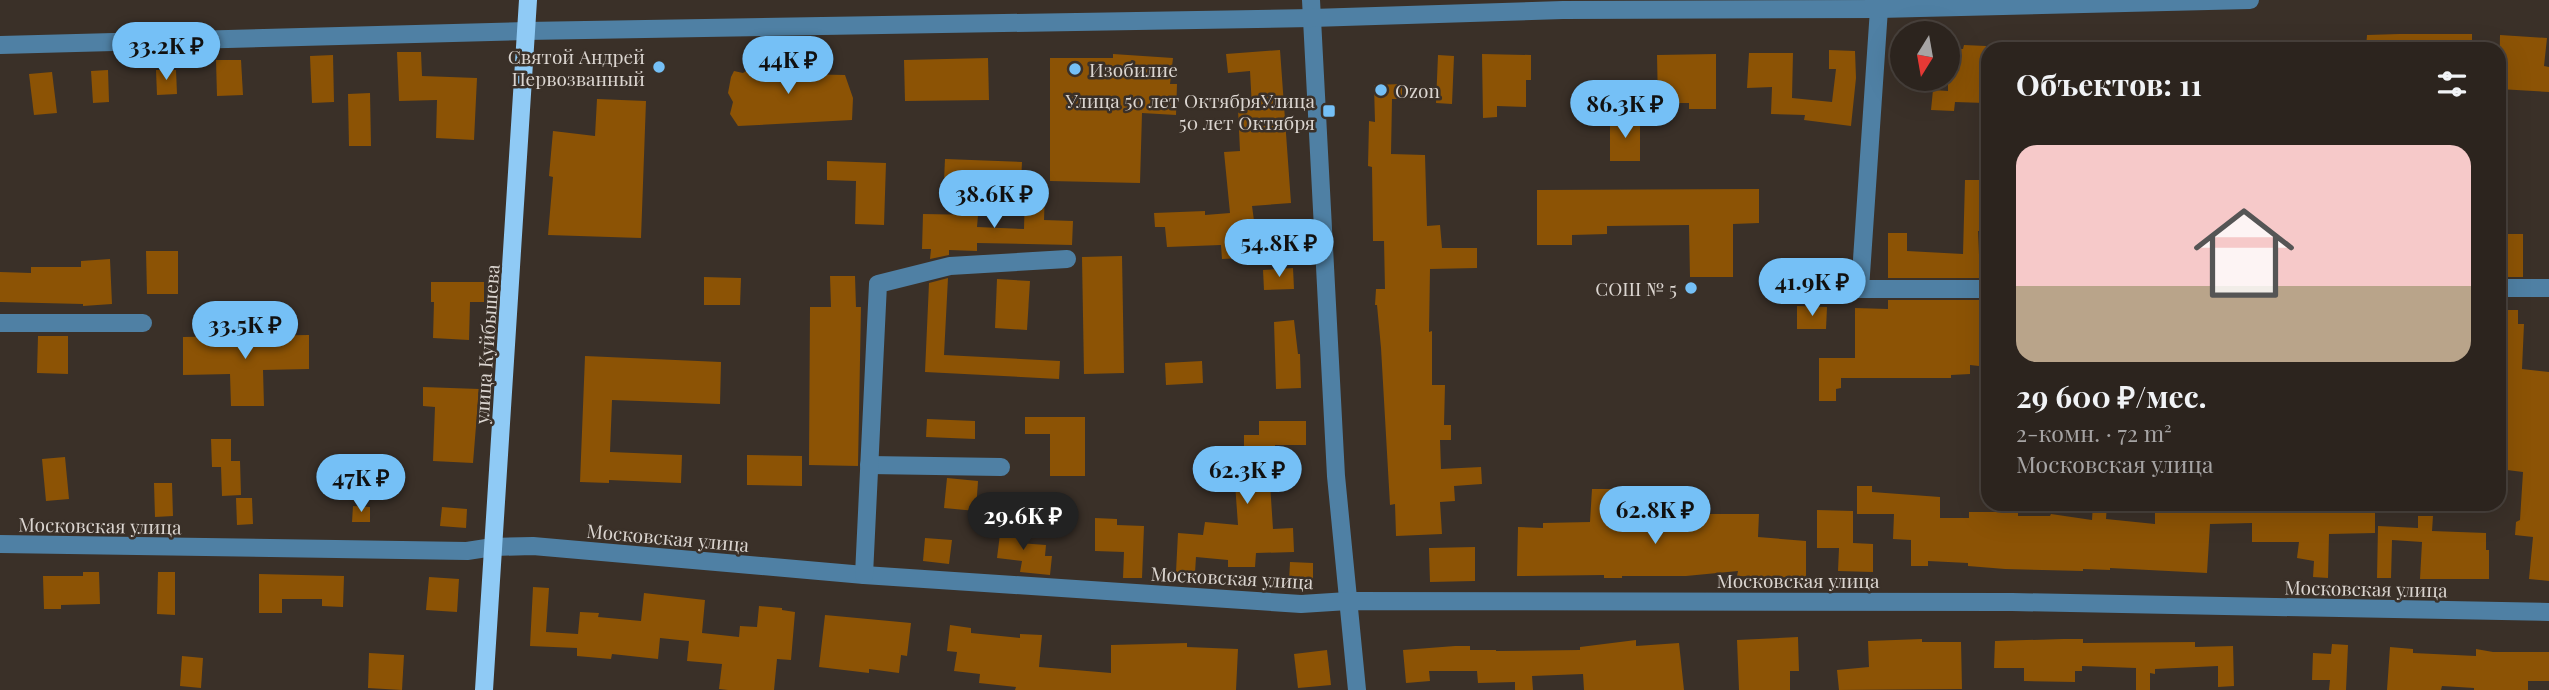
<!DOCTYPE html>
<html lang="ru">
<head>
<meta charset="utf-8">
<style>
	:root { --surface:#2c241e; --page:#342c27; --text:#f1f3f6; --muted:#a6a4a4; --line:#48413c; --accent:#75c0f6 }
	body { margin:0; font-family:"Playfair Display",serif; background:var(--page); color:var(--text); height:100vh; display:flex; flex-direction:column; font-size:26px; white-space:nowrap }
	* { box-sizing:border-box; margin:0 }
	p { font-size:23px; color:var(--muted) }
	.icon { flex:none; width:38px; height:38px; fill:none; stroke:currentColor; stroke-width:2; stroke-linecap:round; stroke-linejoin:round }
	.map { position:relative; flex:1; overflow:hidden }
	.drawer { position:absolute; left:1981px; top:42px; width:525px; height:469px; display:flex; flex-direction:column; background:var(--surface); border-radius:21px; box-shadow:0 7px 28px #0002,0 0 0 2px var(--line) }
	.drawer>* { flex:none }
	.needle { width:46px; rotate:191deg }
	.controls { position:absolute; left:1890px; top:21px; display:grid; gap:14px }
	.controls a { display:grid; place-items:center; width:70px; height:70px; border-radius:50%; background:var(--surface); box-shadow:0 7px 28px #0002,0 0 0 2px var(--line); font-size:35px }
	.price { position:absolute; translate:-50% -60px; padding:0 16px; border-radius:24px; background:var(--accent); color:#111; font-size:23px; line-height:46px; filter:drop-shadow(0 2px 4px #0008) }
	.price::after { content:''; position:absolute; left:50%; top:42px; width:21px; height:16px; margin-left:-10px; background:inherit; clip-path:polygon(0 0,100% 0,50% 100%) }
	.price.current { background:#222; color:#fff }
	ul { padding:0; list-style:none }
	li { display:grid; align-content:center; gap:14px; height:371px; padding:0 35px }
	li span { display:grid; place-items:center; height:217px; border-radius:21px; color:#555 }
	li>.icon { margin-inline-start:auto }
	span .icon { width:126px; height:126px; fill:#fffc; stroke-width:1 }
	li b { font-size:30px }
	h2 { display:flex; justify-content:space-between; align-items:center; height:84px; padding:0 35px; font-size:30px }
	.map>svg:first-child { display:block }
</style>
</head>
<body>
<div class="map">
<svg width="2549" height="690" viewBox="0 0 2549 690">
	<rect width="100%" height="100%" fill="#3a3028"/>
	<g fill="#8c5305">
		<path d="M2399,34H2472V49H2366L2367,35Z"/>
		<path d="M2500,35L2547,38L2544,66L2549,67V92L2499,89Z"/>
		<path d="M1964,45L1986,46L1985,103L1955,102L1954,111L1931,110L1933,90L1948,91V49H1963Z"/>
		<path d="M1280,50L1291,203L1252,206L1259,257L1222,259L1221,245L1167,247L1165,227H1155L1154,213L1205,211V215L1230,213L1224,152L1240,151L1238,109L1252,108L1250,71L1228,73L1226,54Z"/>
		<path d="M1829,50L1855,51L1856,78L1851,126L1804,120L1805,115L1771,114L1772,87L1747,88L1749,53H1793L1792,98L1832,102L1836,69H1829Z"/>
		<path d="M397,52H421L422,76L477,78L474,140L436,138L437,100L399,101Z"/>
		<path d="M1113,54L1173,58L1170,84H1177L1176,115L1142,113L1140,183L1050,181V58H1113Z"/>
		<path d="M1482,54L1531,55V80H1526V107L1497,106V117L1483,118Z"/>
		<path d="M1716,54V109H1689V103H1658L1657,55Z"/>
		<path d="M333,55L334,102L312,103L310,56Z"/>
		<path d="M1438,55L1454,56L1452,104L1436,103Z"/>
		<path d="M763,58L793,65L798,74L845,75L853,98L852,120L738,126L730,114L733,102L728,93L731,77L734,71L743,73L756,64L758,59Z"/>
		<path d="M988,58L989,100L905,101L904,60Z"/>
		<path d="M216,60H241L243,95L217,96Z"/>
		<path d="M108,70L109,102L93,103L91,71Z"/>
		<path d="M156,70H176L177,94L157,95Z"/>
		<path d="M52,72L57,113L34,115L29,74Z"/>
		<path d="M1402,84V99H1392L1391,154L1425,155L1427,226L1440,225L1442,248H1477V268L1430,269L1429,332L1432,331V385H1445L1444,425H1451V440H1440L1441,469L1481,467L1482,484L1454,486L1455,501L1440,502L1442,534L1396,536L1395,504L1390,505L1381,348L1377,305H1375L1376,289H1385L1384,241H1373L1372,167L1368,166L1369,121L1375,122L1374,85Z"/>
		<path d="M370,93L371,146H349L348,94Z"/>
		<path d="M597,99L646,101L641,238L548,235L553,177L549,176L553,131L595,136Z"/>
		<rect x="1610" y="120" width="30" height="41"/>
		<path d="M945,159L1022,162L1021,183L944,181Z"/>
		<path d="M827,161L886,163L884,225L855,224L856,181L827,180Z"/>
		<path d="M1965,180H1988V231H1978L1980,278H1888V233H1907V251L1963,254Z"/>
		<path d="M1759,189V223L1733,224V277H1690L1689,225L1607,226V234L1572,235V245H1537V190Z"/>
		<path d="M1025,190L1045,191L1044,220L1073,221L1072,245L977,243V251L949,250V255L930,259L931,249H922L923,214L978,215L977,227L1024,229Z"/>
		<path d="M2506,234H2523V277H2499V237H2506Z"/>
		<path d="M146,251H178V294H147Z"/>
		<path d="M1122,256L1124,373L1084,374L1082,257Z"/>
		<path d="M110,259L112,304L83,306V304L0,302V272L31,273V267H81V261Z"/>
		<path d="M1293,268L1294,289L1264,290L1263,270Z"/>
		<path d="M830,276H855L856,307H861L858,466L809,465L810,307H831Z"/>
		<path d="M704,277L741,278L740,305H704Z"/>
		<path d="M948,278L944,355L1060,361L1059,379L925,372L929,283Z"/>
		<path d="M997,279L1030,281L1027,330L995,328Z"/>
		<path d="M431,282H484V302H470L469,340L433,338L434,302H431Z"/>
		<path d="M1888,300H1982V309H1988V367L1970,365V374L1951,375V378H1841V388L1836,389V401H1819V358H1855V308L1888,309Z"/>
		<path d="M1797,306L1827,307L1826,329H1797Z"/>
		<path d="M2499,310H2518V324H2524L2522,369L2549,372V581L2529,579L2533,537L2515,535L2516,522L2520,520L2523,472L2499,469Z"/>
		<path d="M1294,320L1298,354H1300L1301,388L1276,389L1274,322Z"/>
		<path d="M309,335V369L263,370L264,406H231L230,374L183,375V337Z"/>
		<path d="M38,336H68V374L37,373Z"/>
		<path d="M585,356L721,362L720,404L612,400L610,452L682,455L681,483L609,480V483L580,482Z"/>
		<path d="M1202,361L1203,383L1166,385L1165,363Z"/>
		<path d="M423,387L479,389L473,463L433,461L435,407L423,406Z"/>
		<path d="M1025,417H1085V476H1050V434H1025Z"/>
		<path d="M927,419L975,421V439L926,437Z"/>
		<path d="M1259,421H1306V445H1275L1277,467L1269,468L1273,529L1293,528L1294,552L1256,553L1255,567H1228V560L1196,557L1195,573L1176,572L1178,533L1203,535L1205,522L1238,525L1234,469L1241,468L1240,459H1244V435H1259Z"/>
		<path d="M211,439H231V461H240L241,495L222,496L221,467H212Z"/>
		<path d="M747,455L802,456V486L747,485Z"/>
		<path d="M65,457L69,499L46,501L42,459Z"/>
		<path d="M947,478L978,481L976,511L944,508Z"/>
		<path d="M154,483H172L173,516L155,517Z"/>
		<path d="M1857,486H1872V492L1940,497V518H1969V512H2018V516H2050L2051,514L2092,520L2093,504H2107L2106,519L2155,524V506L2311,504L2310,511L2351,510V504H2375V533L2329,534L2328,578L2313,577L2314,561L2297,558L2299,542H2252V523L2210,524L2207,573L2110,568V570L2083,569V571L2005,569L1968,566V563L1928,561V566H1911V540L1893,539L1894,514H1857Z"/>
		<path d="M1592,489H1628L1630,511H1650V525H1697V514H1759L1758,537L1806,541V578L1737,576L1738,571L1686,576H1622V578H1604V575L1517,576L1518,527L1543,528V523L1590,522Z"/>
		<path d="M236,498H252L253,524L237,525Z"/>
		<path d="M353,506L370,507V522H352Z"/>
		<path d="M442,507L467,509L466,528L440,526Z"/>
		<path d="M1817,510L1853,511V543L1873,544V572L1838,571L1839,548H1817Z"/>
		<path d="M2418,516H2433L2432,531L2486,533V550H2489V579H2420L2422,542L2392,540L2391,578H2377L2378,526L2418,528Z"/>
		<path d="M1095,518L1117,519V525L1144,526L1142,578H1123L1124,552L1095,551Z"/>
		<path d="M1001,526L1020,528L1019,543L1046,545L1045,556H1052L1050,575L1020,572L1022,561L997,558Z"/>
		<path d="M925,538L952,540L949,564L923,561Z"/>
		<path d="M1475,547V581L1430,582L1429,548Z"/>
		<path d="M1290,562L1313,563V582H1289Z"/>
		<path d="M83,572H99L100,604L61,605V609H44L43,576H83Z"/>
		<path d="M158,572H175V615L157,614Z"/>
		<path d="M259,574L344,576L343,607L322,606V599H282V613H259Z"/>
		<path d="M429,577L459,579L457,612L426,610Z"/>
		<path d="M533,587L549,588L546,632L578,634L580,612L599,613L598,617L641,621L644,593L705,600L702,633L739,637L740,626L757,627L759,606L782,608V610L795,612L791,660L777,659L774,690H728L719,689L722,664L687,661L689,641L660,638L658,659L612,654L611,659L577,656V648L530,646Z"/>
		<path d="M825,615L911,623L907,656L901,655L899,673L869,669V673L819,667Z"/>
		<path d="M950,625L971,628V633L1020,638V634L1042,635L1039,667L1111,673V645L1187,643V647L1238,649L1236,690H1015L1016,687L979,683L980,674L954,671L957,652L947,651Z"/>
		<path d="M1798,637L1799,671H1790V690H1739L1737,640Z"/>
		<path d="M1922,639V642H1961L1962,689L1839,690L1837,670L1869,667L1868,641Z"/>
		<path d="M2063,639H2083V643L2195,642V647L2233,646L2234,686L2218,687V666L2155,669V674L2150,673V690H2136V668L2082,666V671H2075V682L2024,681V668H1994L1995,641Z"/>
		<path d="M1636,640V646L1679,643L1684,690H1584L1583,674L1532,676L1533,690H1515V682L1478,683L1477,671H1429L1430,681L1406,683L1403,650L1455,646H1470V650H1496V651L1580,650V647Z"/>
		<path d="M2332,644L2348,645L2346,690H2329L2330,680H2312L2313,653L2331,654Z"/>
		<path d="M2390,647L2413,649V653L2476,656V649L2493,652H2549V681H2528V690H2474V688L2442,686L2441,690H2387Z"/>
		<path d="M1327,650L1331,685L1298,688L1294,654Z"/>
		<path d="M369,653L404,655L402,690L368,688Z"/>
		<path d="M182,656L203,658L201,688L180,686Z"/>
	</g>
	<g fill="none" stroke-linecap="round" stroke-linejoin="round">
		<g stroke="#4f80a4" stroke-width="18">
			<path d="M1311,0L1336,476L1357,690"/>
			<path d="M1879,9L1860,289H1988"/>
			<path d="M0,45L526,31L1312,18L1563,10L1879,9L2250,0"/>
			<path d="M2499,288H2549"/>
			<path d="M0,323H143"/>
			<path d="M869,465L1001,467"/>
			<path d="M0,544L467,551L493,547L533,546L864,575L1301,604L1348,601L2012,602L2549,612"/>
			<path d="M864,575L878,284L950,266L1067,259"/>
		</g>
		<path stroke="#8fcaf5" stroke-width="18" d="M484,690L528,0"/>
	</g>
	<g fill="#75c0f6" stroke="#3a3028" stroke-width="2.5">
		<circle cx="659" cy="67" r="7"/>
		<circle cx="1075" cy="69" r="7"/>
		<circle cx="1381" cy="90" r="7"/>
		<rect x="1322" y="104" width="14" height="14" rx="3.5"/>
		<circle cx="1691" cy="288" r="7"/>
	</g>
	<g text-anchor="middle" dominant-baseline="central" stroke-width="5" stroke-linejoin="round" paint-order="stroke">
		<g font-size="19" fill="#dbd5d0" stroke="#3a3028" text-anchor="end">
			<text x="645" y="56">Святой Андрей<tspan x="645" dy="22">Первозванный</tspan></text>
			<text x="1089" y="69" text-anchor="start">Изобилие</text>
			<text x="1395" y="90" text-anchor="start">Ozon</text>
			<text x="1315" y="100">Улица 50 лет ОктябряУлица<tspan x="1315" dy="22">50 лет Октября</tspan></text>
			<text x="1677" y="288">СОШ № 5</text>
		</g>
		<g font-size="19" fill="#dbd5d0" stroke="#3a3028">
			<text transform="translate(486 344) rotate(-86)">улица Куйбышева</text>
			<text transform="translate(100 525) rotate(1)">Московская улица</text>
			<text transform="translate(668 537) rotate(5)">Московская улица</text>
			<text transform="translate(1232 577) rotate(3)">Московская улица</text>
			<text x="1798" y="580">Московская улица</text>
			<text transform="translate(2366 588) rotate(1)">Московская улица</text>
		</g>
	</g>
</svg>
<div class="controls">
<a><svg class="needle" viewBox="-14 -14 28 28"><path d="M0-13l5 13h-10z" fill="#e53935"/><path d="M0 13l5-13h-10z" fill="#a6a4a4"/></svg></a>
</div>
<b class="price" style="left:166px;top:82px">33.2K ₽</b>
<b class="price" style="left:788px;top:96px">44K ₽</b>
<b class="price" style="left:1625px;top:140px">86.3K ₽</b>
<b class="price" style="left:994px;top:230px">38.6K ₽</b>
<b class="price" style="left:1279px;top:279px">54.8K ₽</b>
<b class="price" style="left:1812px;top:318px">41.9K ₽</b>
<b class="price" style="left:245px;top:361px">33.5K ₽</b>
<b class="price" style="left:1247px;top:506px">62.3K ₽</b>
<b class="price" style="left:361px;top:514px">47K ₽</b>
<b class="price" style="left:1655px;top:546px">62.8K ₽</b>
<b class="price current" style="left:1023px;top:552px">29.6K ₽</b>
<section class="drawer">
<h2>Объектов: 11<svg class="icon" aria-label="filters" viewBox="0 0 24 24"><path d="M4 7h16M4 17h16"/><circle cx="9" cy="7" r="2"/><circle cx="15" cy="17" r="2"/></svg></h2>
<ul>
<li><span style="background:linear-gradient(#f6c9c9 65%,#b9a48a 0)"><svg class="icon" aria-label="home" viewBox="0 0 24 24"><path d="M3 11l9-7 9 7M6 9v11h12V9"/></svg></span><div><b>29 600 ₽/мес.</b><p>2-комн. · 72 m²</p><p>Московская улица</p></div></li>
</ul>
</section>
</div>
</body>
</html>
